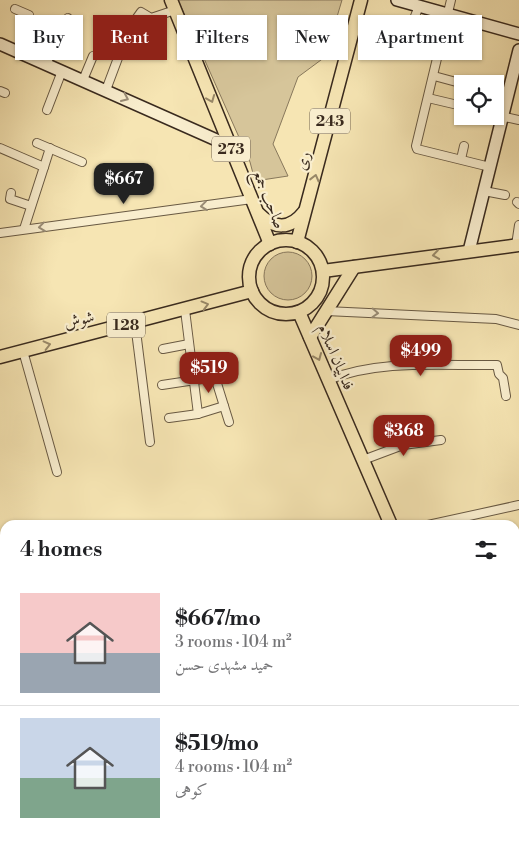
<!DOCTYPE html>
<html lang="en">
<head>
<meta charset="utf-8">
<style>
	:root { --surface:#fff; --page:#f2f2f2; --text:#202124; --muted:#757577; --line:#e0e0e0; --accent:#8f2418 }
	body { margin:0; font-family:"Libre Bodoni",Amiri,serif; background:var(--page); color:var(--text); height:100vh; display:flex; flex-direction:column; font-size:19px; white-space:nowrap }
	* { box-sizing:border-box; margin:0 }
	p { font-size:16px; color:var(--muted) }
	.icon { flex:none; width:28px; height:28px; fill:none; stroke:currentColor; stroke-width:2; stroke-linecap:round; stroke-linejoin:round }
	.map { position:relative; flex:1; overflow:hidden }
	.side { position:absolute; left:0px; top:520px; width:520px; height:321px; display:flex; flex-direction:column; background:var(--surface); border-radius:15px 15px 0 0; box-shadow:0 1px 4px #0004 }
	.side>* { flex:none }
	.top-card { position:absolute; left:15px; top:15px; width:490px; height:45px; display:flex; gap:10px }
	.buttons { position:absolute; left:454px; top:75px; display:grid; gap:10px }
	.buttons a { display:grid; place-items:center; width:50px; height:50px; border-radius:0px; background:var(--surface); box-shadow:0 1px 4px #0004; font-size:25px }
	.price { position:absolute; translate:-50% -42px; padding:0 11px; border-radius:10px; background:var(--accent); color:#fff; font-size:16px; line-height:32px; filter:drop-shadow(0 1px 2px #0008) }
	.price::after { content:''; position:absolute; left:50%; top:30px; width:15px; height:11px; margin-left:-8px; background:inherit; clip-path:polygon(0 0,100% 0,50% 100%) }
	.price.selected { background:#222; color:#fff }
	ul { padding:0; list-style:none }
	li { display:flex; align-items:center; gap:15px; height:125px; padding:0 20px }
	li+li { border-top:1px solid var(--line) }
	li span { display:grid; place-items:center; flex:none; width:140px; height:100px; border-radius:0px; color:#555 }
	li>.icon { margin-inline-start:auto }
	span .icon { width:60px; height:60px; fill:#fffc; stroke-width:1 }
	li b { font-size:21px }
	h2 { display:flex; justify-content:space-between; align-items:center; height:60px; padding:0 20px; font-size:21px }
	.chip { padding:0 18px; border-radius:0px; background:var(--surface); box-shadow:0 1px 4px #0004; font-size:18px; line-height:45px }
	.chip.selected { background:var(--accent); color:#fff }
	.map>svg:first-child { display:block }
</style>
</head>
<body>
<div class="map">
<svg width="519" height="841" viewBox="0 0 519 841">
	<rect width="100%" height="100%" fill="#f6e5b3"/>
	<filter id="stains"><feTurbulence type="fractalNoise" baseFrequency=".004" numOctaves="4"/><feColorMatrix values="0 0 0 0 .2 0 0 0 0 .09 0 0 0 0 .02 0 0 0 .5 -.17"/></filter>
	<radialGradient id="worn" r=".72"><stop offset=".6" stop-color="#630" stop-opacity="0"/><stop offset="1" stop-color="#630" stop-opacity=".3"/></radialGradient>
	<g fill="#d6c59a" stroke="#88785c">
		<path d="M178,0H342L325,57L298,77L273,144L288,176L255,181L250,162Z"/>
		<circle cx="288" cy="276" r="24"/>
		<path d="M0,715L5,716V836H102L101,841H0Z"/>
	</g>
	<g fill="none" stroke-linecap="round" stroke-linejoin="round">
		<defs>
			<g id="street">
				<path d="M451,0L416,146L417,149L490,167"/>
				<path d="M15,9L29,15"/>
				<path d="M136,19L141,12L151,18L175,10"/>
				<path d="M406,39L419,6"/>
				<path d="M46,64L68,18"/>
				<path d="M434,76L460,83"/>
				<path d="M83,80L93,56"/>
				<path d="M106,90L121,50"/>
				<path d="M0,91L5,93"/>
				<path d="M428,98L462,106"/>
				<path d="M47,110L62,71"/>
				<path d="M495,115L519,120"/>
				<path d="M37,143L82,162"/>
				<path d="M0,148L44,167L24,229"/>
				<path d="M461,159L464,146"/>
				<path d="M44,167L50,148"/>
				<path d="M484,191L505,195"/>
				<path d="M11,193L10,199L31,206"/>
				<path d="M517,202L519,204"/>
				<path d="M0,233L252,199"/>
				<path d="M516,245L519,225"/>
				<path d="M185,310L198,414"/>
				<path d="M326,311L496,319L519,325"/>
				<path d="M135,323L150,442"/>
				<path d="M163,349L189,344"/>
				<path d="M23,351L57,472"/>
				<path d="M328,380C380,359 442,366 497,365L499,374L503,378L506,396"/>
				<path d="M162,385L215,377L224,406L198,414L169,418"/>
				<path d="M224,406L229,422"/>
				<path d="M363,460L403,445L441,440"/>
				<path d="M428,525L519,505"/>
				<path d="M515,575H519"/>
				<path d="M515,634L519,633"/>
				<path d="M457,841L468,836"/>
			</g>
			<g id="secondary">
				<path d="M397,0L519,34"/>
				<path d="M0,44L230,146"/>
				<path d="M469,251L519,50"/>
				<path d="M0,698H5"/>
				<path d="M351,836V841"/>
				<path d="M410,836L412,841"/>
				<path d="M507,836L509,841"/>
			</g>
			<g id="primary">
				<path d="M171,0L270,244"/>
				<path d="M259,214C274,229 290,230 304,212"/>
				<circle cx="286" cy="277" r="37"/>
				<path d="M297,242L361,0"/>
				<path d="M323,271L519,245"/>
				<path d="M299,312L391,525"/>
				<path d="M310,337L354,267"/>
				<path d="M0,357L252,291"/>
				<path d="M515,797L519,806"/>
				<path d="M515,826L519,835"/>
			</g>
		</defs>
		<use href="#street" stroke="#685943" stroke-width="10"/>
		<use href="#secondary" stroke="#392a1e" stroke-width="14"/>
		<use href="#primary" stroke="#392a1e" stroke-width="15"/>
		<use href="#street" stroke="#f9eece" stroke-width="8"/>
		<use href="#secondary" stroke="#f9eece" stroke-width="11"/>
		<use href="#primary" stroke="#f6e5b3" stroke-width="12"/>
	</g>
	<defs><path id="oneway-chevron" d="M-2-3.5L2.5 0L-2 3.5" fill="none" stroke-width="1.6" stroke-linecap="round" stroke-linejoin="round" transform="scale(1.25)"/></defs>
	<g stroke="#998c76">
		<use href="#oneway-chevron" transform="translate(125 98) rotate(24)"/>
		<use href="#oneway-chevron" transform="translate(204 206) rotate(173)"/>
		<use href="#oneway-chevron" transform="translate(42 227) rotate(173)"/>
		<use href="#oneway-chevron" transform="translate(375 313) rotate(3)"/>
	</g>
	<g stroke="#988868">
		<use href="#oneway-chevron" transform="translate(211 99) rotate(68)"/>
		<use href="#oneway-chevron" transform="translate(315 178) rotate(-76)"/>
		<use href="#oneway-chevron" transform="translate(436 255) rotate(172)"/>
		<use href="#oneway-chevron" transform="translate(205 305) rotate(-15)"/>
		<use href="#oneway-chevron" transform="translate(47 345) rotate(-14)"/>
		<use href="#oneway-chevron" transform="translate(318 357) rotate(67)"/>
	</g>
	<g text-anchor="middle" dominant-baseline="central" stroke-width="4.5" stroke-linejoin="round" paint-order="stroke">
		<g fill="#f9eece" stroke="#736553" stroke-width="1">
			<rect x="310" y="108.5" width="40" height="25" rx="4"/>
			<rect x="212" y="136.5" width="38" height="25" rx="4"/>
			<rect x="107" y="312.5" width="38" height="25" rx="4"/>
		</g>
		<g font-size="15" font-weight="bold" fill="#392a1e">
			<text x="330" y="121">243</text>
			<text x="231" y="149">273</text>
			<text x="126" y="325">128</text>
		</g>
		<g font-size="16" fill="#392a1e" stroke="#f9eece">
			<text transform="translate(303 161) rotate(-76)">ری</text>
			<text transform="translate(269 199) rotate(68)">صاحب جمع</text>
			<text transform="translate(79 320) rotate(-14)">شوش</text>
			<text transform="translate(336 357) rotate(67)">فداییان اسلام</text>
		</g>
	</g>
	<rect width="100%" height="100%" filter="url(#stains)"/>
	<rect width="100%" height="100%" fill="url(#worn)"/>
</svg>
<div class="buttons">
<a><svg class="icon" aria-label="locate" viewBox="0 0 24 24"><circle cx="12" cy="12" r="6"/><path d="M12 2v4M12 18v4M2 12h4M18 12h4"/></svg></a>
</div>
<b class="price selected" style="left:124px;top:205px">$667</b>
<b class="price" style="left:421px;top:377px">$499</b>
<b class="price" style="left:209px;top:394px">$519</b>
<b class="price" style="left:404px;top:457px">$368</b>
<div class="top-card">
<a class="chip">Buy</a>
<a class="chip selected">Rent</a>
<a class="chip">Filters</a>
<a class="chip">New</a>
<a class="chip">Apartment</a>
</div>
<section class="side">
<h2>4 homes<svg class="icon" aria-label="filters" viewBox="0 0 24 24"><path d="M4 7h16M4 17h16"/><circle cx="9" cy="7" r="2"/><circle cx="15" cy="17" r="2"/></svg></h2>
<ul>
<li><span style="background:linear-gradient(#f6c9c9 60%,#9aa5b1 0)"><svg class="icon" aria-label="home" viewBox="0 0 24 24"><path d="M3 11l9-7 9 7M6 9v11h12V9"/></svg></span><div><b>$667/mo</b><p>3 rooms · 104 m²</p><p>حمید مشهدی حسن</p></div></li>
<li><span style="background:linear-gradient(#c9d6e8 60%,#7fa58c 0)"><svg class="icon" aria-label="home" viewBox="0 0 24 24"><path d="M3 11l9-7 9 7M6 9v11h12V9"/></svg></span><div><b>$519/mo</b><p>4 rooms · 104 m²</p><p>کوهی</p></div></li>
</ul>
</section>
</div>
</body>
</html>
